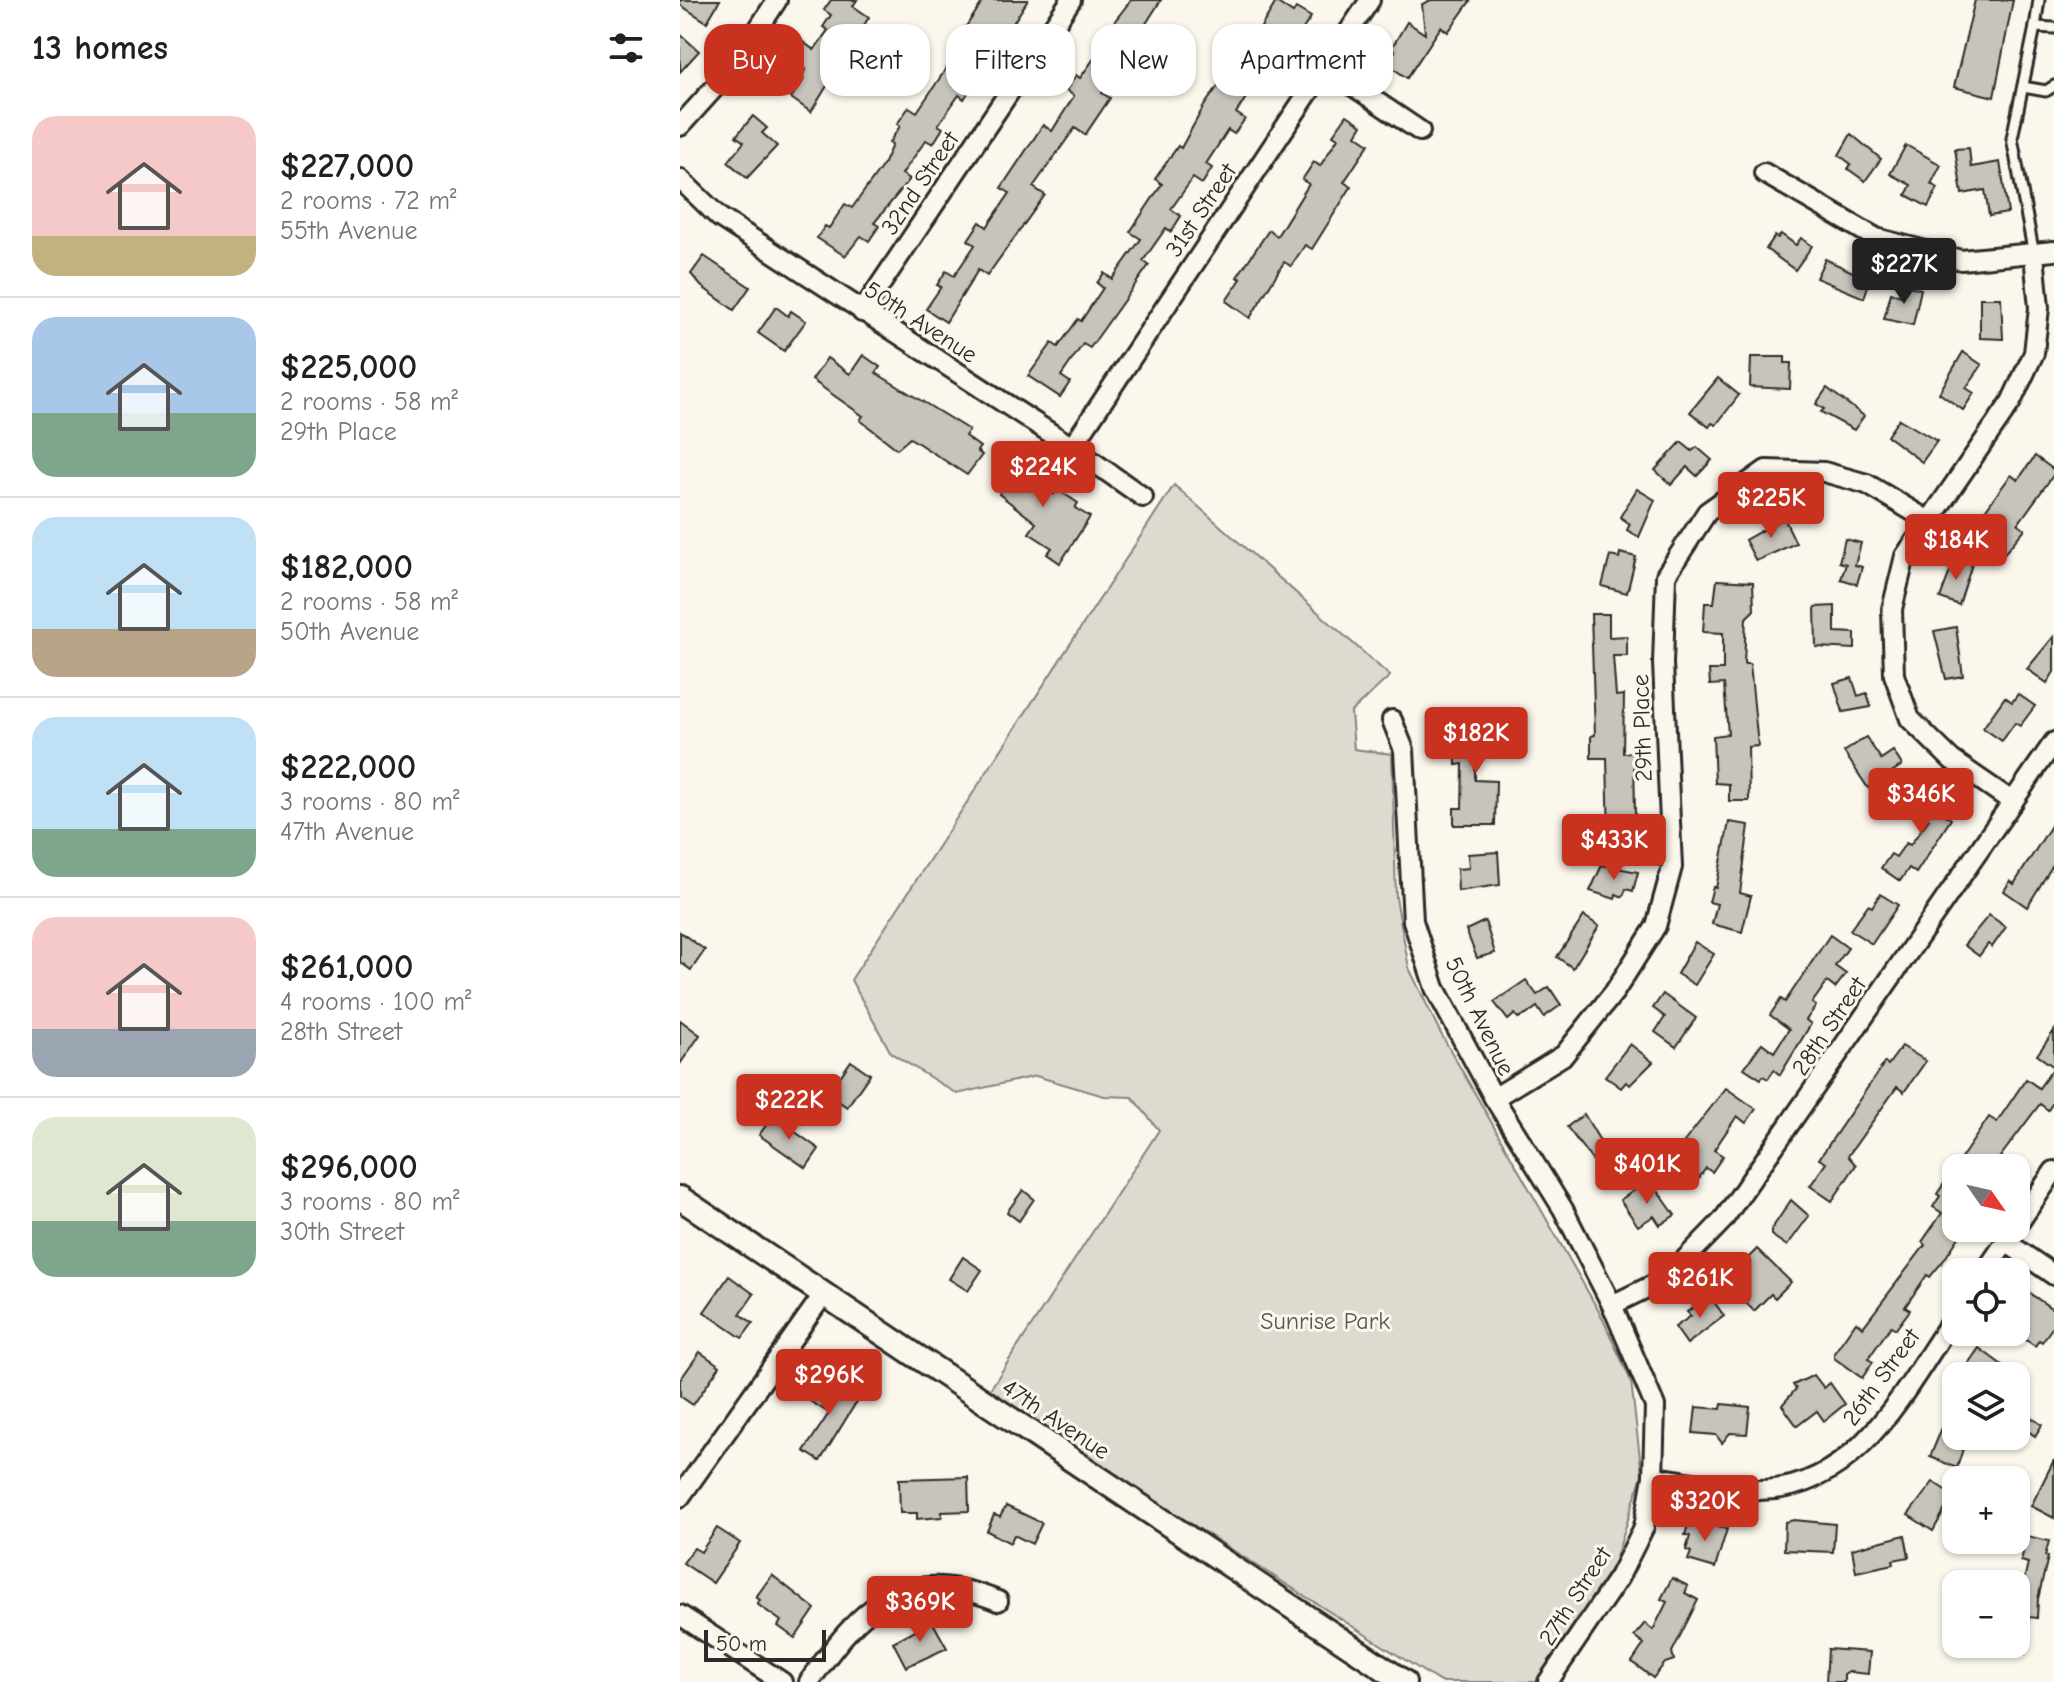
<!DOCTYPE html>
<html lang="en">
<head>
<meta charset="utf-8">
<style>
	:root { --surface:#fff; --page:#f6f6f6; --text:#202124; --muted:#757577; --line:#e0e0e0; --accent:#c8321e }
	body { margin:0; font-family:"Comic Neue",sans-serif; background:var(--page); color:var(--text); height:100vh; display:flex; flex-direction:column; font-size:30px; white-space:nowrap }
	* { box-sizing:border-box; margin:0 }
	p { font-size:26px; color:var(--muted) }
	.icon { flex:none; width:44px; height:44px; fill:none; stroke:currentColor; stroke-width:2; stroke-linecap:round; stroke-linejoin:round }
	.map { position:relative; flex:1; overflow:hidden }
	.details { display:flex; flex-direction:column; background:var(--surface); width:680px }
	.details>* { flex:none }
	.guide { position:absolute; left:24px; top:24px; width:760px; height:72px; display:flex; gap:16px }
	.needle { width:52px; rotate:124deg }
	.buttons { position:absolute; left:1262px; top:1154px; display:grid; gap:16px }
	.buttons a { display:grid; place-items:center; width:88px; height:88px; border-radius:16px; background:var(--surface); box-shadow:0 2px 6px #0004; font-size:40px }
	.scale { position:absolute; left:24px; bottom:20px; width:122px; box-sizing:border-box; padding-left:8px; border:4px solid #2b2b2b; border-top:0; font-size:22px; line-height:28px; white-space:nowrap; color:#2b2b2b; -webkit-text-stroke:6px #fbf7ec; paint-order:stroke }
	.price { position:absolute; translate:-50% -68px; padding:0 18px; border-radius:8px; background:var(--accent); color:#fff; font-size:26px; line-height:52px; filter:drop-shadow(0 2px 4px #0008) }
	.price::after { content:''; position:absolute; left:50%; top:48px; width:24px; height:18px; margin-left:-12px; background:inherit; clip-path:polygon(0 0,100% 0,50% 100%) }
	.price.selected { background:#222; color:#fff }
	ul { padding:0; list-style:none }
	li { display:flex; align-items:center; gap:24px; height:200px; padding:0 32px }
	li+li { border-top:2px solid var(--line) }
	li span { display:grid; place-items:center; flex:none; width:224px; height:160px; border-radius:24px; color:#555 }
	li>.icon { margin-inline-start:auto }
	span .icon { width:96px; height:96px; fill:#fffc; stroke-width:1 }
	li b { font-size:34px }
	h2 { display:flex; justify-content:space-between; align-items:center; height:96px; padding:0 32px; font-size:34px }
	.chip { padding:0 28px; border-radius:24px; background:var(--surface); box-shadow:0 2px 6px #0004; font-size:28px; line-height:72px }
	.chip.selected { background:var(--accent); color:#fff }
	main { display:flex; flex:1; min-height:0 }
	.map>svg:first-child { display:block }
</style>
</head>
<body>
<main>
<section class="details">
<h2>13 homes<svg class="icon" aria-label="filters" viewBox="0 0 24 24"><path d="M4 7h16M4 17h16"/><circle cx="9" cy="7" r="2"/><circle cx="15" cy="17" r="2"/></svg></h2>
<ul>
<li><span style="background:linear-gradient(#f6c9c9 75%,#c2b280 0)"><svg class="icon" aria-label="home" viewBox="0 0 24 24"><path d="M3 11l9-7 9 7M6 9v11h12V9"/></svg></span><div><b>$227,000</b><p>2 rooms · 72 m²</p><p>55th Avenue</p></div></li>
<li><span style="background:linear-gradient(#a9c7e8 60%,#7fa58c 0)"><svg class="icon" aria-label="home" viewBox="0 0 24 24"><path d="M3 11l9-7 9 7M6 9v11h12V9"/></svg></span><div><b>$225,000</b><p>2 rooms · 58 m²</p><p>29th Place</p></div></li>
<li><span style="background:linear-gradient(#bfe0f5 70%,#b9a48a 0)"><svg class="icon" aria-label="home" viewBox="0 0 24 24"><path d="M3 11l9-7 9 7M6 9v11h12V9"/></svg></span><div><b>$182,000</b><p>2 rooms · 58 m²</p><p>50th Avenue</p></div></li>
<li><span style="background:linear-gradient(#bfe0f5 70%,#7fa58c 0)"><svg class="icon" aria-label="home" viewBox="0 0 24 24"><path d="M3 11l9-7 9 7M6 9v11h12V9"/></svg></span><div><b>$222,000</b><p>3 rooms · 80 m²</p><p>47th Avenue</p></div></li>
<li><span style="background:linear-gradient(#f6c9c9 70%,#9aa5b1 0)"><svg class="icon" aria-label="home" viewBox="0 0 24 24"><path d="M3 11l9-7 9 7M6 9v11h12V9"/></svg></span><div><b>$261,000</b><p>4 rooms · 100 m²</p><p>28th Street</p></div></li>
<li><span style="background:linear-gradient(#dfe7d0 65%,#7fa58c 0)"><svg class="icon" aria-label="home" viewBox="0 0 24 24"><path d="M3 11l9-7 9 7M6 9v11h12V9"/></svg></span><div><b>$296,000</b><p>3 rooms · 80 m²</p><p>30th Street</p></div></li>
</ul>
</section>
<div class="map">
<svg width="1374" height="1682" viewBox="0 0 1374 1682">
	<rect width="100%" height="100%" fill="#fbf7ec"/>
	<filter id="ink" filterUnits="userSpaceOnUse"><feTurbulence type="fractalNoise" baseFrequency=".0125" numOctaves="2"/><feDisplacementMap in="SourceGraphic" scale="16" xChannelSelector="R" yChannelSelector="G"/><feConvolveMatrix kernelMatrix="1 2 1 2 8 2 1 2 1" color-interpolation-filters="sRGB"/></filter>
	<g filter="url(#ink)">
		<path fill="#dddad0" stroke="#84827e" stroke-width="2" d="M494,485L710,676L671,712L674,749L712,754L716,898L729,968L760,1032L921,1315L951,1381L962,1475L934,1564L857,1682H760L307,1394L479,1130L452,1097L424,1096L356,1076L277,1094L211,1053L171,980Z"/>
		<g fill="#c7c4bc" stroke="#2b2b2b" stroke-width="2">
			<path d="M0,0H40L27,22L0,5Z"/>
			<path d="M151,0H177L173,6L189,17L131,112L111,98L124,79L121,76L126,69L112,59L123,42L134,50L148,30L143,27L151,15L144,10Z"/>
			<path d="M304,0H348L319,45L308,37L282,73L295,82L284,99L279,95L258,125L263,128L253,144L246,140L222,174L230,179L194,223L199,226L189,241L181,236L165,256L137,238L145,226L149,228L165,204L172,208L203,165L212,145L209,143L220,126L217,124L229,107L237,112L280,48L274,44Z"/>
			<path d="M451,0H481L422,93L430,98L405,135L395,128L377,153L353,187L365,195L307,276L298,270L266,322L246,309L261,287L257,285L266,271L274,276L295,245L288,240L300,222L307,227L330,193L321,188L363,125L372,131L394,96L386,90L396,75L400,78L415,57L420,46L417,44Z"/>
			<path d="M751,0H791L768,32L761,27L727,78L707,64L715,51L711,49L727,22L745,34L742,4Z"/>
			<path d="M1295,0H1333L1314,97L1274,87Z"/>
			<path d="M596,2L613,13L616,8L631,17L617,38L612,35L592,65L598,69L588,84L579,78L556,113L565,119L554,134L548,130L526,164L532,168L522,184L513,178L491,209L501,216L491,232L486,228L463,261L469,265L410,348L403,344L381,376L390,382L380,397L348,376L372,343L378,347L398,319L401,321L423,288L417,283L424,273L432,279L461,239L450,232L482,184L475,179L498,146L501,148L524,106L565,47L568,49Z"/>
			<path d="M0,34L19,51L0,72Z"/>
			<path d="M478,53L490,62L480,76L468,67Z"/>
			<path d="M667,115L682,125L676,135L689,144L664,182L671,187L632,249L625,245L611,266L604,262L570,318L546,301L561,279L557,277L589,230L597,236L629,184L622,180L634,162L640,166L658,138L653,135Z"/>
			<path d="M73,116L87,128L82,133L97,146L67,178L48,162L64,142L56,136Z"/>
			<path d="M1171,134L1201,159L1185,181L1168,169L1171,164L1159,155Z"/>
			<path d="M1226,145L1261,165L1251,184L1258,188L1248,207L1226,195L1231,185L1210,174Z"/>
			<path d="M1289,148L1291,167L1320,162L1328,213L1309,216L1305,190L1282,194L1275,149Z"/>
			<path d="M1101,234L1116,245L1121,238L1132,246L1115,270L1086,249L1095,236L1098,238Z"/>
			<path d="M24,256L70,287L54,310L21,286L11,274Z"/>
			<path d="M1145,259L1190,280L1184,298L1136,278Z"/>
			<path d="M1224,285L1241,289L1233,325L1204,319L1211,293L1222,296Z"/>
			<path d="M1300,298H1321L1323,339L1300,338Z"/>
			<path d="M96,307L108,316L111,311L126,321L104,351L78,333Z"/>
			<path d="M1283,352L1302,365L1286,388L1294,393L1283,410L1259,393Z"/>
			<path d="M183,355L200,367L196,373L289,430L285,436L300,447L297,451L302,455L287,475L230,438L217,449L180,420L183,416L132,380L147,358L170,374Z"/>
			<path d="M1071,357H1105V363H1111L1110,389L1070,387Z"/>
			<path d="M1038,378L1059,395L1036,425L1032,423L1029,427L1010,412Z"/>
			<path d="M1147,388L1184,416L1174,430L1141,412L1144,409L1136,404Z"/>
			<path d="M1219,419L1257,441L1242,462L1207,436Z"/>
			<path d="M1001,442L1012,451L1017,447L1032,460L1017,476L1007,467L991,485L975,470Z"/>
			<path d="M327,456L349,469L346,474L350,479L374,494L377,489L398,503L395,508L410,517L380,563L367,554L372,548L349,533L356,523L319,494L328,477L318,471Z"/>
			<path d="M1355,456L1374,470V474L1338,524L1345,529L1318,561L1298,546L1309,522L1301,516L1331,475L1338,480Z"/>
			<path d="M957,489L975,500L959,537L947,530L950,524L940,517Z"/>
			<path d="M1104,518L1116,543L1076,561L1065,540Z"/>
			<path d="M1165,539L1181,543L1175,565L1182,567L1177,584L1161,579L1166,564L1159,562Z"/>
			<path d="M940,553L956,557L947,593L922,586L930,556L939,558Z"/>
			<path d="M1275,558L1292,564L1279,605L1260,598Z"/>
			<path d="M1037,580L1073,582L1074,610L1066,618L1064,664H1070L1078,746L1068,747L1069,801H1049V784L1035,783L1033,736L1048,734L1044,684L1030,685L1029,670H1043V633L1023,632L1025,603H1034Z"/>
			<path d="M1155,606V632L1175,633V649L1136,647L1135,607Z"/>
			<path d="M911,614H929V637L947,636V656H933L936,696L944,695L943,753L954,752L955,815H950V838L929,837L927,758H911V736L915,735Z"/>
			<path d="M1276,627L1283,676L1266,679L1254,631Z"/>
			<path d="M1374,636V672L1367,683L1347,669Z"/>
			<path d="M1172,678L1178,696L1187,693L1191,707L1163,712L1154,683Z"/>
			<path d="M1338,694L1355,706L1340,726L1335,723L1322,741L1303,728L1325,697L1332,702Z"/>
			<path d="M783,721H816L815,755H795V780L816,781L815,825H774V808H782L783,764L776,765L775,745H782Z"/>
			<path d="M1186,737L1201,759L1213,751L1222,765L1188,788L1164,752Z"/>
			<path d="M1253,787L1272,801L1263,814L1271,819L1236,873L1229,868L1220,881L1201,868L1211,854L1216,857L1226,843L1230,845L1249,819L1235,809Z"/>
			<path d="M1374,821V863L1347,907L1324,891L1330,881L1334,884Z"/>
			<path d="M1049,822L1069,825L1060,893L1071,896L1062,932L1032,924L1037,904L1029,902L1033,887L1036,888Z"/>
			<path d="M818,852L820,885L778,891L777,869L789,868L788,854Z"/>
			<path d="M922,865L958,872L953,891L946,889L943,897L936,894L935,899L910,891Z"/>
			<path d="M1200,894L1218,905L1192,944L1170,930L1188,905L1192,907Z"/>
			<path d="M1309,915L1326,927L1312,947L1308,944L1299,956L1284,945Z"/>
			<path d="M904,916L919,926L893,968L877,957Z"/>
			<path d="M805,921L815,953L797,958L786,930Z"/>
			<path d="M0,932L25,950L11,970L0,962Z"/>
			<path d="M1150,935L1168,948L1155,966L1166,974L1155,988L1147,982L1132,1003L1136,1006L1126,1020L1131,1024L1100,1075L1094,1070L1088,1079L1083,1076L1081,1079L1064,1068L1082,1043L1094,1052L1109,1029L1090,1015L1101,999L1105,1002Z"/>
			<path d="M1015,942L1034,954L1015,985L997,974Z"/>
			<path d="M846,980L857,995L869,987L881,1005L864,1017L857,1007L846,1015L838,1018L835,1014L828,1020L814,1002Z"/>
			<path d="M983,994L1016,1018L996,1047L975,1032L985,1017L973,1008Z"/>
			<path d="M0,1020L20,1035L0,1064Z"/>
			<path d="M1374,1031V1101L1368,1110L1360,1104L1320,1157L1336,1168H1276V1228H1285L1264,1260L1250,1277L1247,1275L1225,1307L1230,1310L1216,1329L1211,1326L1188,1359L1193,1362L1182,1378L1154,1358V1353L1176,1322L1183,1327L1245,1245L1242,1242L1262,1213L1253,1207L1260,1196L1257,1194L1309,1117L1317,1122L1346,1079L1359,1088L1374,1067L1357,1055Z"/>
			<path d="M950,1044L973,1062L950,1085L946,1082L941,1088L925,1076Z"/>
			<path d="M1222,1046L1246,1061L1224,1092L1217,1087L1168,1156L1176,1165L1152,1201L1130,1186L1146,1163L1139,1159L1205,1062L1208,1065Z"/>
			<path d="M171,1061L190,1074L167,1107L148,1094Z"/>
			<path d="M1046,1088L1076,1109L1066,1123L1057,1116L1034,1150L1043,1156L1032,1172L1026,1168L1019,1178L1006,1179L1003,1183L983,1169Z"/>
			<path d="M904,1114L926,1151L912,1160L887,1127Z"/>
			<path d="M93,1116L139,1149L126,1168L79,1135Z"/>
			<path d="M973,1184L995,1215L980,1225L974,1216L958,1226L940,1200L961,1186L967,1194Z"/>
			<path d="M343,1190L354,1199L339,1221L327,1212Z"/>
			<path d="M1111,1200L1129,1216L1107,1246L1091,1235V1230Z"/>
			<path d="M1077,1249L1111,1282L1095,1298L1091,1294L1074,1311L1050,1287L1064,1274L1058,1268Z"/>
			<path d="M283,1257L302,1270L288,1291L269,1279Z"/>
			<path d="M49,1276L74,1294L60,1314L73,1323L62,1338L24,1312Z"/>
			<path d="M1342,1288L1374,1310V1325L1362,1342L1359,1340L1355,1346L1336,1333V1320L1342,1311L1336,1307V1297Z"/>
			<path d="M1030,1296L1044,1316L1007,1344L995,1327L1011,1316L1007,1312Z"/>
			<path d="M1299,1348L1322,1365L1314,1376H1289L1283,1371Z"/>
			<path d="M20,1352L40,1366L13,1405L0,1396V1380Z"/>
			<path d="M1134,1375L1144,1388L1150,1383L1165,1404L1144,1421L1137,1411L1117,1426L1102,1405L1116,1389L1113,1385Z"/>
			<path d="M147,1381L177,1401L140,1461L124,1451L149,1413L128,1400L135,1389L140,1392Z"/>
			<path d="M1276,1394V1436H1287L1277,1468L1250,1457Z"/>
			<path d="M1042,1404L1070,1407L1067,1434L1050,1433L1042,1443L1036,1435L1013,1433L1016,1407L1041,1409Z"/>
			<path d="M1348,1415L1362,1425L1355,1436L1341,1426Z"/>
			<path d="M1374,1460V1518L1351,1506Z"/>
			<path d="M288,1477L289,1511L262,1512V1517L237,1519V1513H220L219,1479Z"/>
			<path d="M1253,1482L1273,1495L1253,1531L1228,1515Z"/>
			<path d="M326,1506L362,1523L352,1544L334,1535L330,1543L307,1531L314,1515L320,1517Z"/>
			<path d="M1010,1519L1047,1529L1035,1568L1008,1560L1011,1552L1006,1550L1010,1536L1005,1535Z"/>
			<path d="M1114,1520L1155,1524L1153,1552L1104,1550L1105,1522Z"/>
			<path d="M37,1528L60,1543L33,1583L3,1563L14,1548L21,1552Z"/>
			<path d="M1225,1535L1229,1557L1213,1560L1214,1564L1176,1572L1172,1549Z"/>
			<path d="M1347,1536L1369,1541L1365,1556L1368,1557L1358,1599L1357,1618L1349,1617L1345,1654H1336V1596L1340,1597L1348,1563L1341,1561Z"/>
			<path d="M92,1575L135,1609L115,1638L98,1626L101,1621L77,1604L80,1600L76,1597Z"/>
			<path d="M992,1578L1008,1586L1005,1593L1018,1600L992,1652L994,1660L985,1663L973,1678L952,1662L964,1644L954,1636L965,1623L973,1630L987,1602L981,1599Z"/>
			<path d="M252,1621L267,1648L226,1667L213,1642Z"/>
			<path d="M1148,1649L1190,1652L1188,1674L1169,1672L1164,1675V1682H1146Z"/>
		</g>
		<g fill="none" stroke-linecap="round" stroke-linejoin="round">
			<defs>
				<g id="service">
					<path d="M1355,27L1359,0"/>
					<path d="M1343,87L1366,91L1374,86"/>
					<path d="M1354,255L1332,138L1355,27L1374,28"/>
				</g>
				<g id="minor">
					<path d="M645,67L740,131"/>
					<path d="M0,126L55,65L97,0"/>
					<path d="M1084,173L1196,238L1281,260L1374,251"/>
					<path d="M0,179L39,217L392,447L463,497"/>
					<path d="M182,312L391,0"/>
					<path d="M392,447L690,0"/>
					<path d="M712,720L724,750L733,921L755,988L814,1098L883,1209L932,1305L975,1406L973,1477L964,1527L939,1577L868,1682"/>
					<path d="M1333,802L1272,760L1230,719L1214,675L1212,609L1225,556L1331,402L1354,353L1359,308L1354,255"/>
					<path d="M814,1098L884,1055L935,991L976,926L992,867L983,663L986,575L1027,512L1086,470L1144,472L1187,484L1249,521"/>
					<path d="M1336,1227L1374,1171"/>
					<path d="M1326,1242L1374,1275"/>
					<path d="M1305,1272L1331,1234"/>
					<path d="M932,1305L987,1278L1043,1220L1374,742"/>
					<path d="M973,1477C1007,1481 1043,1490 1078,1490C1178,1491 1227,1385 1276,1314"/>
					<path d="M0,1497L143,1295"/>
					<path d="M0,1615L102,1682"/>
					<path d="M129,1682C181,1608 221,1562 318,1601"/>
				</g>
				<path id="tertiary" d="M0,1198L724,1682"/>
			</defs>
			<use href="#service" stroke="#2b2b2b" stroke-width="15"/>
			<use href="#minor" stroke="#2b2b2b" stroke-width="24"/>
			<use href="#tertiary" stroke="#2b2b2b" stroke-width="28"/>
			<use href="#service" stroke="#fbf7ec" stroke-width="9"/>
			<use href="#minor" stroke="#fbf7ec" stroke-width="18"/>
			<use href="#tertiary" stroke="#fbf7ec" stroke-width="22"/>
		</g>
	</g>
	<g text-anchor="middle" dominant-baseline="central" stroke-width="6" stroke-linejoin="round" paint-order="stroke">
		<g font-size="24" fill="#2b2b2b" stroke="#fbf7ec">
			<text transform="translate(240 183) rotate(-56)">32nd Street</text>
			<text transform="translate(521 210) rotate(-56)">31st Street</text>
			<text transform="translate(241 322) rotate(33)">50th Avenue</text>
			<text transform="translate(962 728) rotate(-92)">29th Place</text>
			<text transform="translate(800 1016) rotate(64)">50th Avenue</text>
			<text transform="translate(1149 1026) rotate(-56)">28th Street</text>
			<text transform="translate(1201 1377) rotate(-54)">26th Street</text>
			<text transform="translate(376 1419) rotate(34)">47th Avenue</text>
			<text transform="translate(895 1596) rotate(-57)">27th Street</text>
		</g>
		<g font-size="24" fill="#585754" stroke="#fbf7ec">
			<text x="645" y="1321">Sunrise Park</text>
		</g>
	</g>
</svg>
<div class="buttons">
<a><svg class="needle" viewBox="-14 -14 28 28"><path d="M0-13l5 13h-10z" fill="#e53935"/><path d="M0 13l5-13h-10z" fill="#757577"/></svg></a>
<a><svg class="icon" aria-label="locate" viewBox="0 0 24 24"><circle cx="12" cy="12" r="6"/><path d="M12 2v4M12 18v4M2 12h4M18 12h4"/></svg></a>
<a><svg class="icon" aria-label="layers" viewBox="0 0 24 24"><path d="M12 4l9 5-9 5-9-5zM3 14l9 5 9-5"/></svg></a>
<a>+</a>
<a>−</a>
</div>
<div class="scale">50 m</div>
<b class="price selected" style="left:1224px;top:306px">$227K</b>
<b class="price" style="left:363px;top:509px">$224K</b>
<b class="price" style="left:1091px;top:540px">$225K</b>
<b class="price" style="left:1276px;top:582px">$184K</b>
<b class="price" style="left:796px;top:775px">$182K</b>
<b class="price" style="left:1241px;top:836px">$346K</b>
<b class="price" style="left:934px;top:882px">$433K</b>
<b class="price" style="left:109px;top:1142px">$222K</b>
<b class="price" style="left:967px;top:1206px">$401K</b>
<b class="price" style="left:1020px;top:1320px">$261K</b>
<b class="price" style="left:149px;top:1417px">$296K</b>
<b class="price" style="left:1025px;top:1543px">$320K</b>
<b class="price" style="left:240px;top:1644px">$369K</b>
<div class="guide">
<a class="chip selected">Buy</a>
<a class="chip">Rent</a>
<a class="chip">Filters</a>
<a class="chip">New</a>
<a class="chip">Apartment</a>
</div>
</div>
</main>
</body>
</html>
